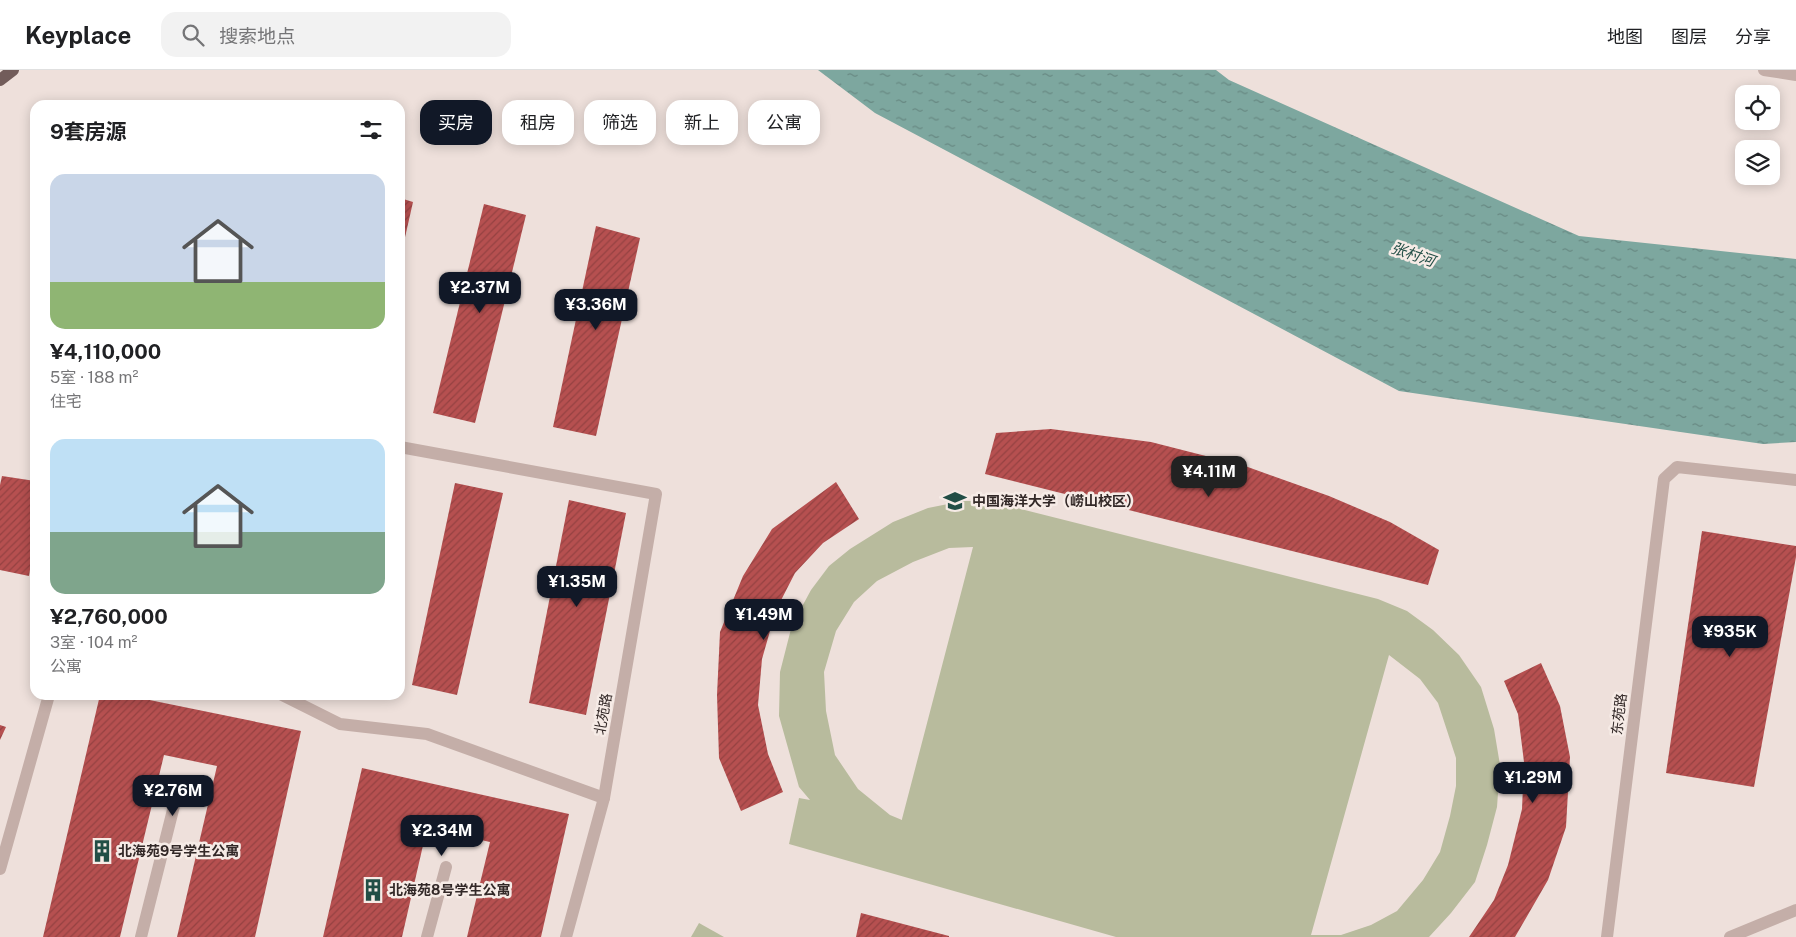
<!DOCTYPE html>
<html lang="zh">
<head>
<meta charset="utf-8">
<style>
	:root { --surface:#fff; --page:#f2f2f2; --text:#202124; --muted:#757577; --line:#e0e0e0; --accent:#111827 }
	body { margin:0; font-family:"Public Sans","Noto Sans SC",sans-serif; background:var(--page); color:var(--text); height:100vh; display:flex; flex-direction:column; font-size:19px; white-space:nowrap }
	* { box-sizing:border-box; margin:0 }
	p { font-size:16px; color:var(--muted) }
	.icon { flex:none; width:28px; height:28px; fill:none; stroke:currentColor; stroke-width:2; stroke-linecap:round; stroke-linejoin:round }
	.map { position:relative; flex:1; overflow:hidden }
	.details { position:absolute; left:30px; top:30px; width:375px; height:600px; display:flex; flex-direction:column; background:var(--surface); border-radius:15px; box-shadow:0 2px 12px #0003 }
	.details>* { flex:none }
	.banner { position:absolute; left:420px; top:30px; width:475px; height:45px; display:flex; gap:10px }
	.buttons { position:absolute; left:1735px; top:15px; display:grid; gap:10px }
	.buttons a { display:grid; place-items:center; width:45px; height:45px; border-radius:10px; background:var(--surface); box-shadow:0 2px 12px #0003; font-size:25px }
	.price { position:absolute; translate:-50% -42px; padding:0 11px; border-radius:10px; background:var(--accent); color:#fff; font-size:16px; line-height:32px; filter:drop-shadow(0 1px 2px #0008) }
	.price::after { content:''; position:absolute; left:50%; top:30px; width:15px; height:11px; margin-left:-8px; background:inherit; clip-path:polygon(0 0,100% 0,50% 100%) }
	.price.selected { background:#222; color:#fff }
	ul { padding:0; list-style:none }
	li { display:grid; align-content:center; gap:10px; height:265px; padding:0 20px }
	li span { display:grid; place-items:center; height:155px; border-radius:15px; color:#555 }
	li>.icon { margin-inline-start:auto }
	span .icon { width:90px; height:90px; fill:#fffc; stroke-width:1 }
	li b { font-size:21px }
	h2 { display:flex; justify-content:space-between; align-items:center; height:60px; padding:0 20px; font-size:21px }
	.chip { padding:0 18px; border-radius:15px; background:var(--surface); box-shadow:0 2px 12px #0003; font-size:18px; line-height:45px }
	.chip.selected { background:var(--accent); color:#fff }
	header { display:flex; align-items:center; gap:30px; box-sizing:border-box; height:70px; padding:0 25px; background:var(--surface); border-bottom:1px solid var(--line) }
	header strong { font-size:24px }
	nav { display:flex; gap:28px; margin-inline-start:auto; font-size:18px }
	.search { width:350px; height:45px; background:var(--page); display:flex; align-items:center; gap:12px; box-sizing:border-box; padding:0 18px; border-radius:15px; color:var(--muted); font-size:19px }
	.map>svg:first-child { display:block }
</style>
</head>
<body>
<header>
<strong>Keyplace</strong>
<div class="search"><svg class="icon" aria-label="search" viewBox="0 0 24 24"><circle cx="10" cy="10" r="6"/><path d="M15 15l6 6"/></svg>搜索地点</div>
<nav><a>地图</a><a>图层</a><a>分享</a></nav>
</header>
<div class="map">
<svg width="1796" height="867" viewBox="0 0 1796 867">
	<defs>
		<pattern id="water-ripples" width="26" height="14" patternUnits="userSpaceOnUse" patternTransform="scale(1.25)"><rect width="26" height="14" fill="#7da79f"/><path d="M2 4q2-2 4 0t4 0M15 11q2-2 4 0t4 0" fill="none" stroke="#678882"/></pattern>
		<pattern id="building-hatch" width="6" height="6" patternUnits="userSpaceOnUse" patternTransform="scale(1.25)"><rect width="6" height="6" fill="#b65050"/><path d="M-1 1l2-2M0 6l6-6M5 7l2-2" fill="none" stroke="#954242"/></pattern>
	</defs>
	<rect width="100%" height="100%" fill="#eee0db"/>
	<g fill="#b8bb9d" fill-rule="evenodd">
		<path d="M963,431H989L1378,529L1407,541L1433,560L1459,585L1481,617L1494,659L1500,695L1497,737L1487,775L1475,812L1451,843L1429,867H1116L789,774L799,728L810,730L799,717L779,646L780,602L792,555L811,520L829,496L850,479L893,452L928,438ZM973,477L902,749V750L890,745L858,719L835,685L826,641L824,602L836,561L854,532L877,511L913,492L949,478ZM1389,585L1420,609L1438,633L1456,688V716L1450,746L1440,782L1423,810L1397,841L1371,855L1341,865H1311Z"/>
		<path d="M699,853L724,867H691Z"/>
	</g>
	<path fill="url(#water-ripples)" d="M818,0H1216L1229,10L1579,166L1796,189V372L1763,374L1399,321L875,43Z"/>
	<g fill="url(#building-hatch)">
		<path d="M400,128L413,132L401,185H400Z"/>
		<path d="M484,134L526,145L475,353L433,343Z"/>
		<path d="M596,156L640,168L596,366L553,357Z"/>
		<path d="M1051,359L1151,372L1245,396L1329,426L1390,452L1439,480L1428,515L985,404L996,363Z"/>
		<path d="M2,406L35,411V468L29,506L0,500V415Z"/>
		<path d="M836,412L859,449L823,473L795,503L776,540L762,589L758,635L768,684L783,722L741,741L719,688L717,625L720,562L743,506L772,459Z"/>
		<path d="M455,413L503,423L457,625L412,615Z"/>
		<path d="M569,430L626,443L586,645L529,633Z"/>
		<path d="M1702,461L1796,476V487L1754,717L1666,703Z"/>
		<path d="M1541,593L1560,636L1570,687L1566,757L1548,810L1515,867H1469L1494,830L1508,795L1522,739L1524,692L1518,644L1504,611Z"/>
		<path d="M100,625H125L301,661L255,867H177L217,696L164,685L120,867H43Z"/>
		<path d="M0,655L6,657L0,670Z"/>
		<path d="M362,698L569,744L541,867H467L490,772L427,758L402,867H323Z"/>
		<path d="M861,843L949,866V867H856Z"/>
	</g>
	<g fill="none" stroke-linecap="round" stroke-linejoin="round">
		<g stroke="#c4aea8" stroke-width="12">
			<path d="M1764,0L1796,5"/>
			<path d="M400,377L656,424L604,728L566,867"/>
			<path d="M282,625L340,654L427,664L604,728"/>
			<path d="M0,799L49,625"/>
			<path d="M141,867L178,720"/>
			<path d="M427,867L446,797"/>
			<path d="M1607,867L1664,409L1677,397L1796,410"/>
			<path d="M1730,867L1796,840"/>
		</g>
		<path stroke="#725c5a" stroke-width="12" d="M0,10L13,0"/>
	</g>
	<defs>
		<symbol id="university-bare" viewBox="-9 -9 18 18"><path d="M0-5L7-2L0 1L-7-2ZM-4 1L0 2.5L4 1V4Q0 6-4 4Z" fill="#224e46" stroke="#f6ebe6" stroke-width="2.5" paint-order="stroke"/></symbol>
		<symbol id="building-bare" viewBox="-9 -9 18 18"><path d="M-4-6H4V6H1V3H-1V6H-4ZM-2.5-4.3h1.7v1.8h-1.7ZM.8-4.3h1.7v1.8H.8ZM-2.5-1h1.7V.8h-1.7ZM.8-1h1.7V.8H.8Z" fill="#224e46" stroke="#f6ebe6" stroke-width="2.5" paint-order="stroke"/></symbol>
	</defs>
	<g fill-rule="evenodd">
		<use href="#university-bare" x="939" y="415" width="32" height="32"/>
		<use href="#building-bare" x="86" y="765" width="32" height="32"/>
		<use href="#building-bare" x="357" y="804" width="32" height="32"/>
	</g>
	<g text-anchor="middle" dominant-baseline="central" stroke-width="5" stroke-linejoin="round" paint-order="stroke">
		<g font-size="14" font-weight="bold" fill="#322827" stroke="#f6ebe6" text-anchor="start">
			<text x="972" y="431">中国海洋大学（崂山校区）</text>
			<text x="118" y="781">北海苑9号学生公寓</text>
			<text x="389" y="820">北海苑8号学生公寓</text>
		</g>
		<g font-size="14" fill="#322827" stroke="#f6ebe6">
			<text transform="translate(603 644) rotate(-80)">北苑路</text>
			<text transform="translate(1619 644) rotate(-83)">东苑路</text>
		</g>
		<g font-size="15" font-style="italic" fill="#224e46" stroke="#f6ebe6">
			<text transform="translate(1413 184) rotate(19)">张村河</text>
		</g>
	</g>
</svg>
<div class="buttons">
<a><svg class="icon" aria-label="locate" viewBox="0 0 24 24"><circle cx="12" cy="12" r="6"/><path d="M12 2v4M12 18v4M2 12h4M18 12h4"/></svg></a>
<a><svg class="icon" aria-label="layers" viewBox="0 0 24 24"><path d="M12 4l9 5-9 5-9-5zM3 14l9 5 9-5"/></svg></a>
</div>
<b class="price" style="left:480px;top:244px">¥2.37M</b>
<b class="price" style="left:596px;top:261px">¥3.36M</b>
<b class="price selected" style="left:1209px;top:428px">¥4.11M</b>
<b class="price" style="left:577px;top:538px">¥1.35M</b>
<b class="price" style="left:764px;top:571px">¥1.49M</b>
<b class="price" style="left:1730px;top:588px">¥935K</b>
<b class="price" style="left:1533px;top:734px">¥1.29M</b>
<b class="price" style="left:173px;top:747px">¥2.76M</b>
<b class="price" style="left:442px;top:787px">¥2.34M</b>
<div class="banner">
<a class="chip selected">买房</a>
<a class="chip">租房</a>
<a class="chip">筛选</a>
<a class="chip">新上</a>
<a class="chip">公寓</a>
</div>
<section class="details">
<h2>9套房源<svg class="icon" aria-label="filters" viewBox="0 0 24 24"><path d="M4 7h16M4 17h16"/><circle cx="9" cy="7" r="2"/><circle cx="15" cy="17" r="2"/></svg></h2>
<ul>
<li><span style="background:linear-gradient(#c9d6e8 70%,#8fb573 0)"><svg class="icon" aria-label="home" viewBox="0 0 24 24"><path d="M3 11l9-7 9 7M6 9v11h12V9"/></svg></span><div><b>¥4,110,000</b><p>5室 · 188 m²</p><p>住宅</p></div></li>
<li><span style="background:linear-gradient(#bfe0f5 60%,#7fa58c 0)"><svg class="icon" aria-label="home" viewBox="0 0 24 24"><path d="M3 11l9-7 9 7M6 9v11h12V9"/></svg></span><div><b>¥2,760,000</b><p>3室 · 104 m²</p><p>公寓</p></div></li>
</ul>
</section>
</div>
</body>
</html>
